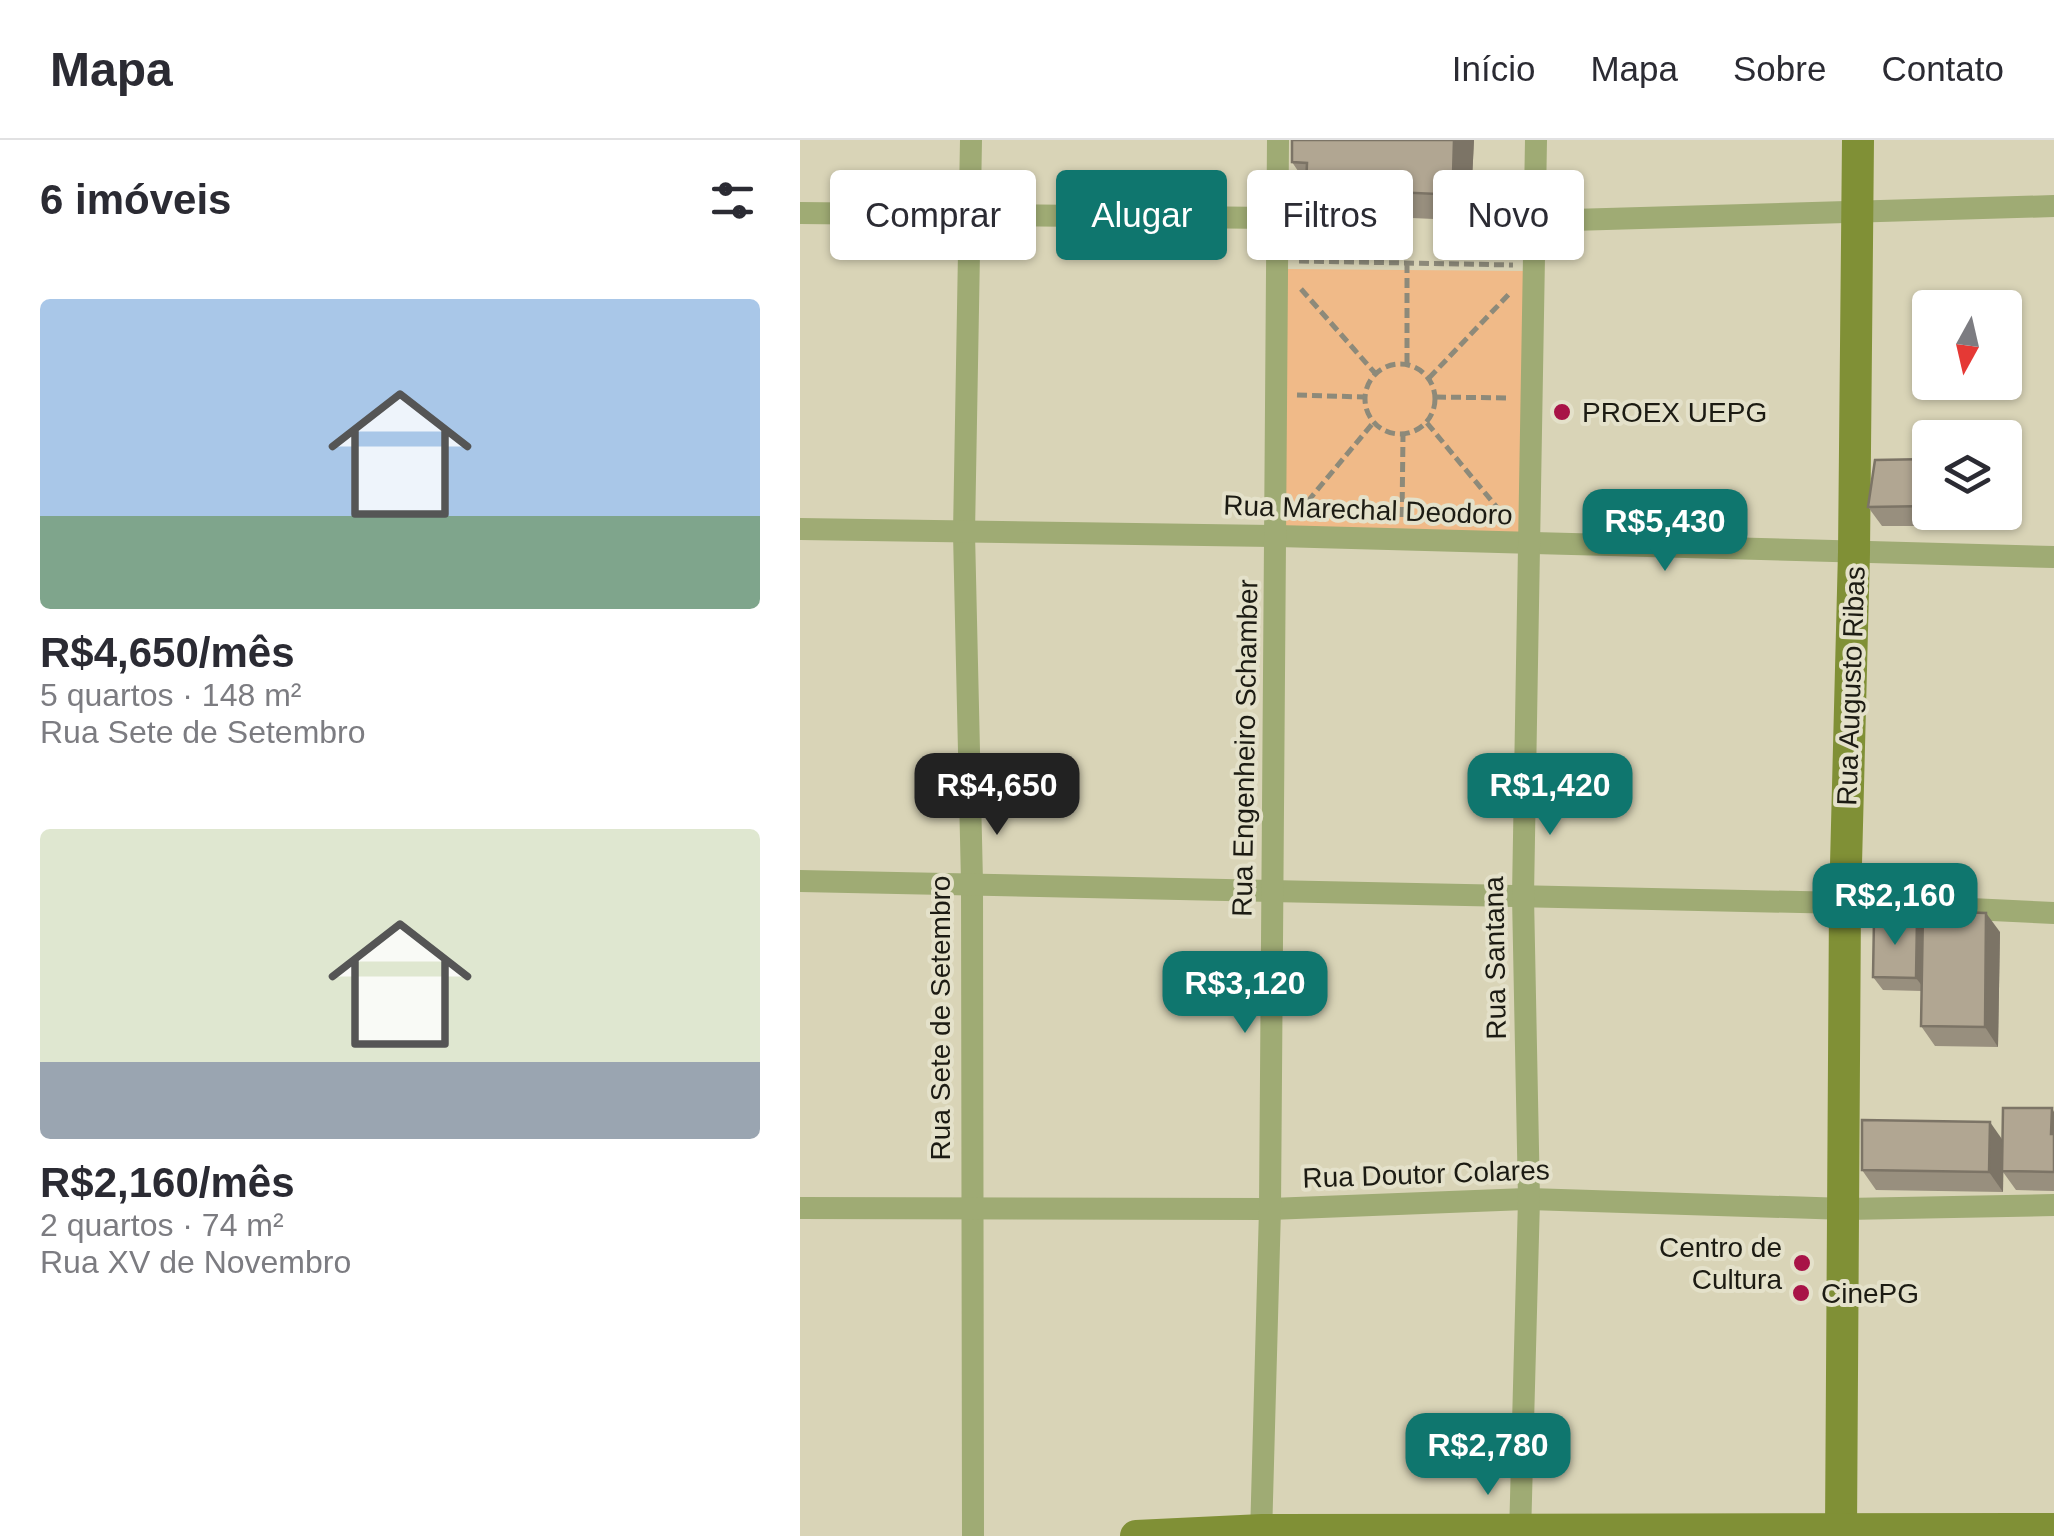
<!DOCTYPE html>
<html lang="pt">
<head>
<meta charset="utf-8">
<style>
	:root { --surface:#fff; --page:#f7f7f7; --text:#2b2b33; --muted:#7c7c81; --line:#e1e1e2; --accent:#0f766e }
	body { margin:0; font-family:Arial,sans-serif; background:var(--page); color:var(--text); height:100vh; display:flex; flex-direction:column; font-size:38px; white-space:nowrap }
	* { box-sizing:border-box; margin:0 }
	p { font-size:32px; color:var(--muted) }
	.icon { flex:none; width:55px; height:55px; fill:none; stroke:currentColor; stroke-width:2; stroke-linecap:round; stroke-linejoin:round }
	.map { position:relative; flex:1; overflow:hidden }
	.drawer { display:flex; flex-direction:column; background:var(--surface); width:800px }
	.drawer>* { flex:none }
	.top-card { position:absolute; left:30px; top:30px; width:950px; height:90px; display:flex; gap:20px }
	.needle { width:65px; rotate:188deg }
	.fabs { position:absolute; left:1112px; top:150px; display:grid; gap:20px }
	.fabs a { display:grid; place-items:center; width:110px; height:110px; border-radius:10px; background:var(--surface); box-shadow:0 2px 8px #0004; font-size:50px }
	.price { position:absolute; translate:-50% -85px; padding:0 22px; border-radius:20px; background:var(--accent); color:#fff; font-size:32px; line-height:65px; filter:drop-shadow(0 2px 5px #0008) }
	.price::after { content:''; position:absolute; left:50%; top:60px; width:30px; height:22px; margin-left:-15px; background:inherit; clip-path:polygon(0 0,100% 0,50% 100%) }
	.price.active { background:#222; color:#fff }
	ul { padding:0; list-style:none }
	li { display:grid; align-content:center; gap:20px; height:530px; padding:0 40px }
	li span { display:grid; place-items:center; height:310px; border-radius:10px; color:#555 }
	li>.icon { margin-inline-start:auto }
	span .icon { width:180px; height:180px; fill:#fffc; stroke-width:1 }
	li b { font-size:42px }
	h2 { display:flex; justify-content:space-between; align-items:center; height:120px; padding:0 40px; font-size:42px }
	.tag { padding:0 35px; border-radius:10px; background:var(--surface); box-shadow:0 2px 8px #0004; font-size:35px; line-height:90px }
	.tag.active { background:var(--accent); color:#fff }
	header { display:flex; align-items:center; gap:60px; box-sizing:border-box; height:140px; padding:0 50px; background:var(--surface); border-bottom:2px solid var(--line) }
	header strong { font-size:48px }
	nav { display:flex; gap:55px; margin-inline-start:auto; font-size:35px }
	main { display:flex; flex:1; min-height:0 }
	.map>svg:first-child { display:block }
</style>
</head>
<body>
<header>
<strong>Mapa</strong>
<nav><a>Início</a><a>Mapa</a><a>Sobre</a><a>Contato</a></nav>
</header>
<main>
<section class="drawer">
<h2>6 imóveis<svg class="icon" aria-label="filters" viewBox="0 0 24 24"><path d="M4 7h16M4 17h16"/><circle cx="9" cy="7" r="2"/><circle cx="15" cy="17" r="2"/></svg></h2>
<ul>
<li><span style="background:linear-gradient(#a9c7e8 70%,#7fa58c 0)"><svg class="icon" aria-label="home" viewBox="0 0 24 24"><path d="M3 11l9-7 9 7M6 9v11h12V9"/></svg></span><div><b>R$4,650/mês</b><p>5 quartos · 148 m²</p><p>Rua Sete de Setembro</p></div></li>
<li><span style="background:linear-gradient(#dfe7d0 75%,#9aa5b1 0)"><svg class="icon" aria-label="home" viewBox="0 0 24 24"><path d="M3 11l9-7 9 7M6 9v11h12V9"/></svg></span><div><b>R$2,160/mês</b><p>2 quartos · 74 m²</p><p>Rua XV de Novembro</p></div></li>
</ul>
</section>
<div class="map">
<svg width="1254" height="1396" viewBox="0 0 1254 1396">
	<rect width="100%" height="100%" fill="#e4e1ca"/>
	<path fill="#d9d4b7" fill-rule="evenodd" d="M0,0H1254V1396H0ZM1130,168H1205V242H1130ZM1130,298H1205V372H1130Z"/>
	<path fill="#f0ba88" d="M484,129L729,131L720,398L486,389Z"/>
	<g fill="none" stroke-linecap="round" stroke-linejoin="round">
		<g stroke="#8d8a7a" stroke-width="5" stroke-dasharray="10 5" stroke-linecap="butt">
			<path d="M499,121L713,125"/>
			<path d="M607,123V224"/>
			<path d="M501,149L575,233"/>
			<circle cx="600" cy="259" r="35"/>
			<path d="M629,238L710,153"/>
			<path d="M497,255L564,257"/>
			<path d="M636,257L710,258"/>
			<path d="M627,283L705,377"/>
			<path d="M498,373L573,283"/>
			<path d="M602,377L603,295"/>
		</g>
		<g stroke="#9fab74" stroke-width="22">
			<path d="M171,0L164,393L172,742L173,1396"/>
			<path d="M0,73L477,78"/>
			<path d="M737,81L1254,66"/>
			<path d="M0,389L478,396L1254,417"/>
			<path d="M0,741L1045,763L1254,773"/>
			<path d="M0,1068L470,1069L729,1059L1046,1069L1254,1065"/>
			<path d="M461,1396L470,1069L478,0"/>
			<path d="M720,1396L729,1059L723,756L736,0"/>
		</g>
		<g stroke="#809036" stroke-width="32">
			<path d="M1041,1392L1045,763L1054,412L1058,0"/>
			<path d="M336,1396L462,1390L1254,1389"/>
		</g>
	</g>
	<g fill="#988f7e">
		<path d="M674,0L671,60H656V80L524,74L506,48V43L492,22Z"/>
		<path d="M1130,319V372H1163V386H1082L1068,367Z"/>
		<path d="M1117,779L1123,788L1200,792L1198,907L1135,906L1121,886L1122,851L1083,850L1073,837Z"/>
		<path d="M1254,972V1051L1216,1050L1203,1032V1052L1076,1050L1062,1030L1203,1000Z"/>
	</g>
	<g fill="#7c7466">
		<path d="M654,0H674L671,60L653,35Z"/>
		<path d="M638,34L656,60V80L637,54Z"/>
		<path d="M1153,372H1163V386Z"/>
		<path d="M1186,773L1200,792L1198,907L1185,887Z"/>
		<path d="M1117,779L1126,793V851L1116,838Z"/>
		<path d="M1252,968L1254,972V998L1251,994Z"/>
		<path d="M1190,982L1204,1002L1203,1052L1189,1032Z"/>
	</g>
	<g fill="#b1a692" stroke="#7c7466" stroke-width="2.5">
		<path d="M492,0H654L653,35L638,34L637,54L506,48L507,23L492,22Z"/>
		<path d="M1130,319V366L1068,367L1075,320Z"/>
		<path d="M1123,771L1186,773L1185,887L1121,886Z"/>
		<path d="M1074,779H1117L1116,838L1073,837Z"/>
		<path d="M1203,968H1252L1251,994H1254V1032L1202,1031Z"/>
		<path d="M1062,980L1190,982L1189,1032L1062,1030Z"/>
	</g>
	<g fill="#a81347" stroke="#e4e1ca" stroke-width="4">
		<circle cx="762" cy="272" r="10"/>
		<circle cx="1002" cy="1123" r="10"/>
		<circle cx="1001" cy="1153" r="10"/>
	</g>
	<g text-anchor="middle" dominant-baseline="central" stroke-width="8" stroke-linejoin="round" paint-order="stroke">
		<g font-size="28" fill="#1c1b13" stroke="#e4e1ca" text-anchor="start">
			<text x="782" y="272">PROEX UEPG</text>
			<text x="982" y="1107" text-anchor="end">Centro de<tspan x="982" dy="32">Cultura</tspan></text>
			<text x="1021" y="1153">CinePG</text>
		</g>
		<g font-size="28" fill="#1c1b13" stroke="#e4e1ca">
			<text transform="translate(568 370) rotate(2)">Rua Marechal Deodoro</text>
			<text transform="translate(1051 546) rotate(-88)">Rua Augusto Ribas</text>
			<text transform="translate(445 608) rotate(-89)">Rua Engenheiro Schamber</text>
			<text transform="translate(695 818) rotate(-91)">Rua Santana</text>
			<text transform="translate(140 878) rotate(-90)">Rua Sete de Setembro</text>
			<text transform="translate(626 1034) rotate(-2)">Rua Doutor Colares</text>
		</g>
	</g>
</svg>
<div class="fabs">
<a><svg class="needle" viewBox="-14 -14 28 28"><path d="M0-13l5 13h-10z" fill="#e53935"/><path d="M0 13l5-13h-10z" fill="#7c7c81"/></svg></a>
<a><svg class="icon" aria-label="layers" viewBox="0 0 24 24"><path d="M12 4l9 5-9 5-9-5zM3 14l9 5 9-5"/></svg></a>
</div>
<b class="price" style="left:865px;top:434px">R$5,430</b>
<b class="price active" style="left:197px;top:698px">R$4,650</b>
<b class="price" style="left:750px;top:698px">R$1,420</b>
<b class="price" style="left:1095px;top:808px">R$2,160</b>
<b class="price" style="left:445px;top:896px">R$3,120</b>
<b class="price" style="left:688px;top:1358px">R$2,780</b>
<div class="top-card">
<a class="tag">Comprar</a>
<a class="tag active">Alugar</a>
<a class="tag">Filtros</a>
<a class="tag">Novo</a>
</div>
</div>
</main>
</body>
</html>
